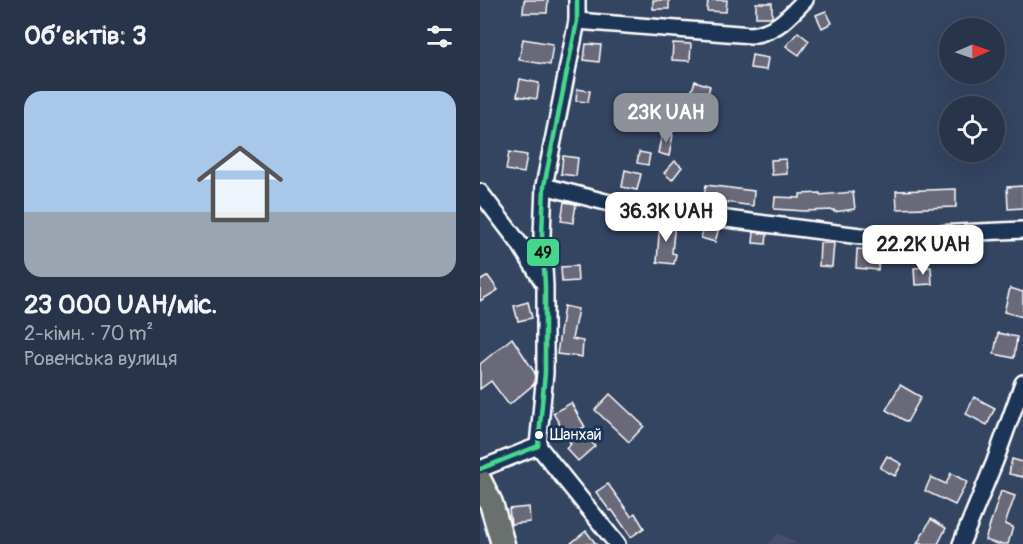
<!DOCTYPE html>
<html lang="uk">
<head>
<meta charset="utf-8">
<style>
	:root { --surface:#27344a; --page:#333f54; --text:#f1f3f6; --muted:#a4aab5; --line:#434f62; --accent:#8c9099 }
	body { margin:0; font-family:Pangolin,sans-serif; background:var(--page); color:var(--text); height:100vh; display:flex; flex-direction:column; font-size:22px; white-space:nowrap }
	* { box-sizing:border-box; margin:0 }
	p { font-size:20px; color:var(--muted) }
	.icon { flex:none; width:33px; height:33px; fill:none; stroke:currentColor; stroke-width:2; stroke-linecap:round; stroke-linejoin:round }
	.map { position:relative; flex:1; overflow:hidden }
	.details { display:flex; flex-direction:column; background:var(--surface); width:480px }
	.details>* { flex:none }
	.needle { width:39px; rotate:88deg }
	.tools { position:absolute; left:459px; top:18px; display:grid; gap:12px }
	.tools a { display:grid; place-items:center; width:66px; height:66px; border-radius:50%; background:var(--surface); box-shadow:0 6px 24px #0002,0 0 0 2px var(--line); font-size:30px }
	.price { position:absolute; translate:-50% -51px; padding:0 14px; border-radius:12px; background:#fff; color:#222; font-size:20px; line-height:39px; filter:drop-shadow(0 2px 3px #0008) }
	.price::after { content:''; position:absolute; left:50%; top:36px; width:18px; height:14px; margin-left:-9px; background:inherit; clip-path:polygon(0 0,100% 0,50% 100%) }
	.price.active { background:var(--accent); color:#fff }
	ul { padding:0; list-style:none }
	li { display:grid; align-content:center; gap:12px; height:318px; padding:0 24px }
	li span { display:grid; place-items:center; height:186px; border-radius:18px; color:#555 }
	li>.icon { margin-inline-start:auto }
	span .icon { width:108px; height:108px; fill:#fffc; stroke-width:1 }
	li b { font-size:26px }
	h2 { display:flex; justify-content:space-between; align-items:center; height:72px; padding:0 24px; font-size:26px }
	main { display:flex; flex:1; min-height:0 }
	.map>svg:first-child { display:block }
</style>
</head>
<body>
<main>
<section class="details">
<h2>Об’єктів: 3<svg class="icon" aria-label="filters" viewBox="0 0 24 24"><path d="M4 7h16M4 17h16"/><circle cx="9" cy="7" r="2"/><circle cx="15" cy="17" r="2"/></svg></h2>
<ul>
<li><span style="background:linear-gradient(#a9c7e8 65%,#9aa5b1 0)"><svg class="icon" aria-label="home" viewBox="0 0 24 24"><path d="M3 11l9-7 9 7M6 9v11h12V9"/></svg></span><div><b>23 000 UAH/міс.</b><p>2-кімн. · 70 m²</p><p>Ровенська вулиця</p></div></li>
</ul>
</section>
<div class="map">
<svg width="543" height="544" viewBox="0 0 543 544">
	<rect width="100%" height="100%" fill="#344562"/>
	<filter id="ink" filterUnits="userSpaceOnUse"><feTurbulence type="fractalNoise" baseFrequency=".0167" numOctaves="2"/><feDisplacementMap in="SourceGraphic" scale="12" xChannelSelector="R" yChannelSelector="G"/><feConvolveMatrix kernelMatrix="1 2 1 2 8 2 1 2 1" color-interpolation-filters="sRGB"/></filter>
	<g filter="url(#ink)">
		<path fill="#445069" d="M299,533L318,544H288Z"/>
		<g fill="#6a697a" stroke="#fff" stroke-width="1.5">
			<path d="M44,0H68L67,13H43Z"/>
			<rect x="173" y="0" width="16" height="9"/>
			<path d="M228,0H247L246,12L227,11Z"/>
			<rect x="276" y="3" width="16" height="14"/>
			<path d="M346,11L352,23L342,28L336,15Z"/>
			<path d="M318,32L329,41L319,55L306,46Z"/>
			<path d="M43,39L73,44L70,65L39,60Z"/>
			<path d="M193,43L211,44L210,61L192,60Z"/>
			<path d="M106,44L121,45L119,62L104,60Z"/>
			<path d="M272,55L288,58L286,70L270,68Z"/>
			<path d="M40,79L59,83L57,99L37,96Z"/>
			<path d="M215,81L230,86L227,98L211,93Z"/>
			<path d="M97,89L110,91L108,102L96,101Z"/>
			<path d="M182,133L193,135L189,156L178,153Z"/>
			<path d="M29,152L47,155L44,173L26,170Z"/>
			<path d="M159,152L170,154L168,165L157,163Z"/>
			<path d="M83,156L98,158L96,176L81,174Z"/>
			<path d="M306,159L307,174L292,175L291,160Z"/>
			<path d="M195,161L202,167L192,180L184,173Z"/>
			<path d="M145,170L161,174L157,190L142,187Z"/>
			<path d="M226,185L274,191L273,206L223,199Z"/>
			<path d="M543,186V208L528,209L527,187Z"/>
			<path d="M476,189V207L417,209L416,191Z"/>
			<path d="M373,192L375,209L354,212V210L324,211L294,209L295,197L320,198V194L340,193V195Z"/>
			<path d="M84,202L96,204L93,223L81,221Z"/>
			<path d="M137,215L156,217L154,231L135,228Z"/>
			<path d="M180,220L195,222L192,253L196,254L194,264L177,262Z"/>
			<path d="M224,226L239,228L235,242L221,238Z"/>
			<path d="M274,232L287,234L286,244L273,243Z"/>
			<path d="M340,243H354L352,267L339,266Z"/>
			<path d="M377,249L400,251L398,270L376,268Z"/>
			<path d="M97,266L98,281L82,282L81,267Z"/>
			<path d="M451,267L452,284L435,285L434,268Z"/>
			<path d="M8,276L18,290L0,301V281Z"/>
			<path d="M530,288L543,292V317L524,312Z"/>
			<path d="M48,302L52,318L38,321L34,306Z"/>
			<path d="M84,306L98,309L92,339L103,341L102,357L77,354Z"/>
			<path d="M518,333L537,337L534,358L514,354Z"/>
			<path d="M32,338L55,373L54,384L29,405L11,381L0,389V364Z"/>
			<path d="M420,385L441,397L427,422L406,410Z"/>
			<path d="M130,394L164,426L149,442L115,410Z"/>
			<path d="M494,397L515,408L507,425L486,414Z"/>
			<path d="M91,403L105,427L100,429L115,446L98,461L86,448L91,444L73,413Z"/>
			<path d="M407,456L422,464L415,476L400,468Z"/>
			<path d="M532,459L543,462V477L529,474Z"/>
			<path d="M471,473L487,482L475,505L445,491L451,477L466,484Z"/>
			<path d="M128,484L151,516L155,513L164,528L151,537L132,510L130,511L116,492Z"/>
			<path d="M521,491L535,496L525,524L533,527L528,544H517L505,540Z"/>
			<path d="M49,507L50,522L31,524L29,509Z"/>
			<path d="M451,519L466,528L458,544H437Z"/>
			<path d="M106,531L116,544H90Z"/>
		</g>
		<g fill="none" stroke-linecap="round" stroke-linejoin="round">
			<defs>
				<g id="street">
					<path d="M97,21L271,35C298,31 307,18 325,0"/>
					<path d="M64,186L137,205L388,237L543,230"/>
					<path d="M0,192L39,243L63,282"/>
					<path d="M58,446L137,544"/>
					<path d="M0,469L58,446L65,373V285L62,235L64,186L97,21V0"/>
					<path d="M481,544L515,461L543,383"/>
				</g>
				<path id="primary" d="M0,481L11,503L23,544"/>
			</defs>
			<use href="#street" stroke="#fff" stroke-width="20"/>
			<use href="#primary" stroke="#fff" stroke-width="27"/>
			<use href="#street" stroke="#1d3557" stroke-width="15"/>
			<use href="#primary" stroke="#6b706d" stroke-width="22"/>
			<defs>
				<path id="bus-1" d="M0,469L58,446L65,373V285L62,235L64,186L97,21V0"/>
			</defs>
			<use href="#bus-1" stroke="#1d3557" stroke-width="9"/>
			<use href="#bus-1" stroke="#46d78d" stroke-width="4.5"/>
		</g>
	</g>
	<circle fill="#fff" stroke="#1d3557" stroke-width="2" cx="59" cy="435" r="5"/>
	<g text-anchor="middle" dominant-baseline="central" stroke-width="6" stroke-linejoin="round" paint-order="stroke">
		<g font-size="16" fill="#fff" stroke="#1d3557" text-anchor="start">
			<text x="70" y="435">Шанхай</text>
		</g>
	</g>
	<rect stroke="#1d3557" stroke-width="2" x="46" y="238" width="34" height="29" rx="6" fill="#46d78d"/>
	<g font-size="16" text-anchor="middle" font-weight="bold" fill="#111">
		<text x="63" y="258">49</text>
	</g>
</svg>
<div class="tools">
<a><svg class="needle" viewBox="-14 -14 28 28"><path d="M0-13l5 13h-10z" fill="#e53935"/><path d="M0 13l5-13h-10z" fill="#a4aab5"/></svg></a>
<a><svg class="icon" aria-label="locate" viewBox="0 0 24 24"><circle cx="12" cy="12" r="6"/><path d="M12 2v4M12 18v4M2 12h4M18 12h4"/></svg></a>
</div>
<b class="price active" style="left:186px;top:144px">23K UAH</b>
<b class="price" style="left:186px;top:243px">36.3K UAH</b>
<b class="price" style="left:443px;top:276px">22.2K UAH</b>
</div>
</main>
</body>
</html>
